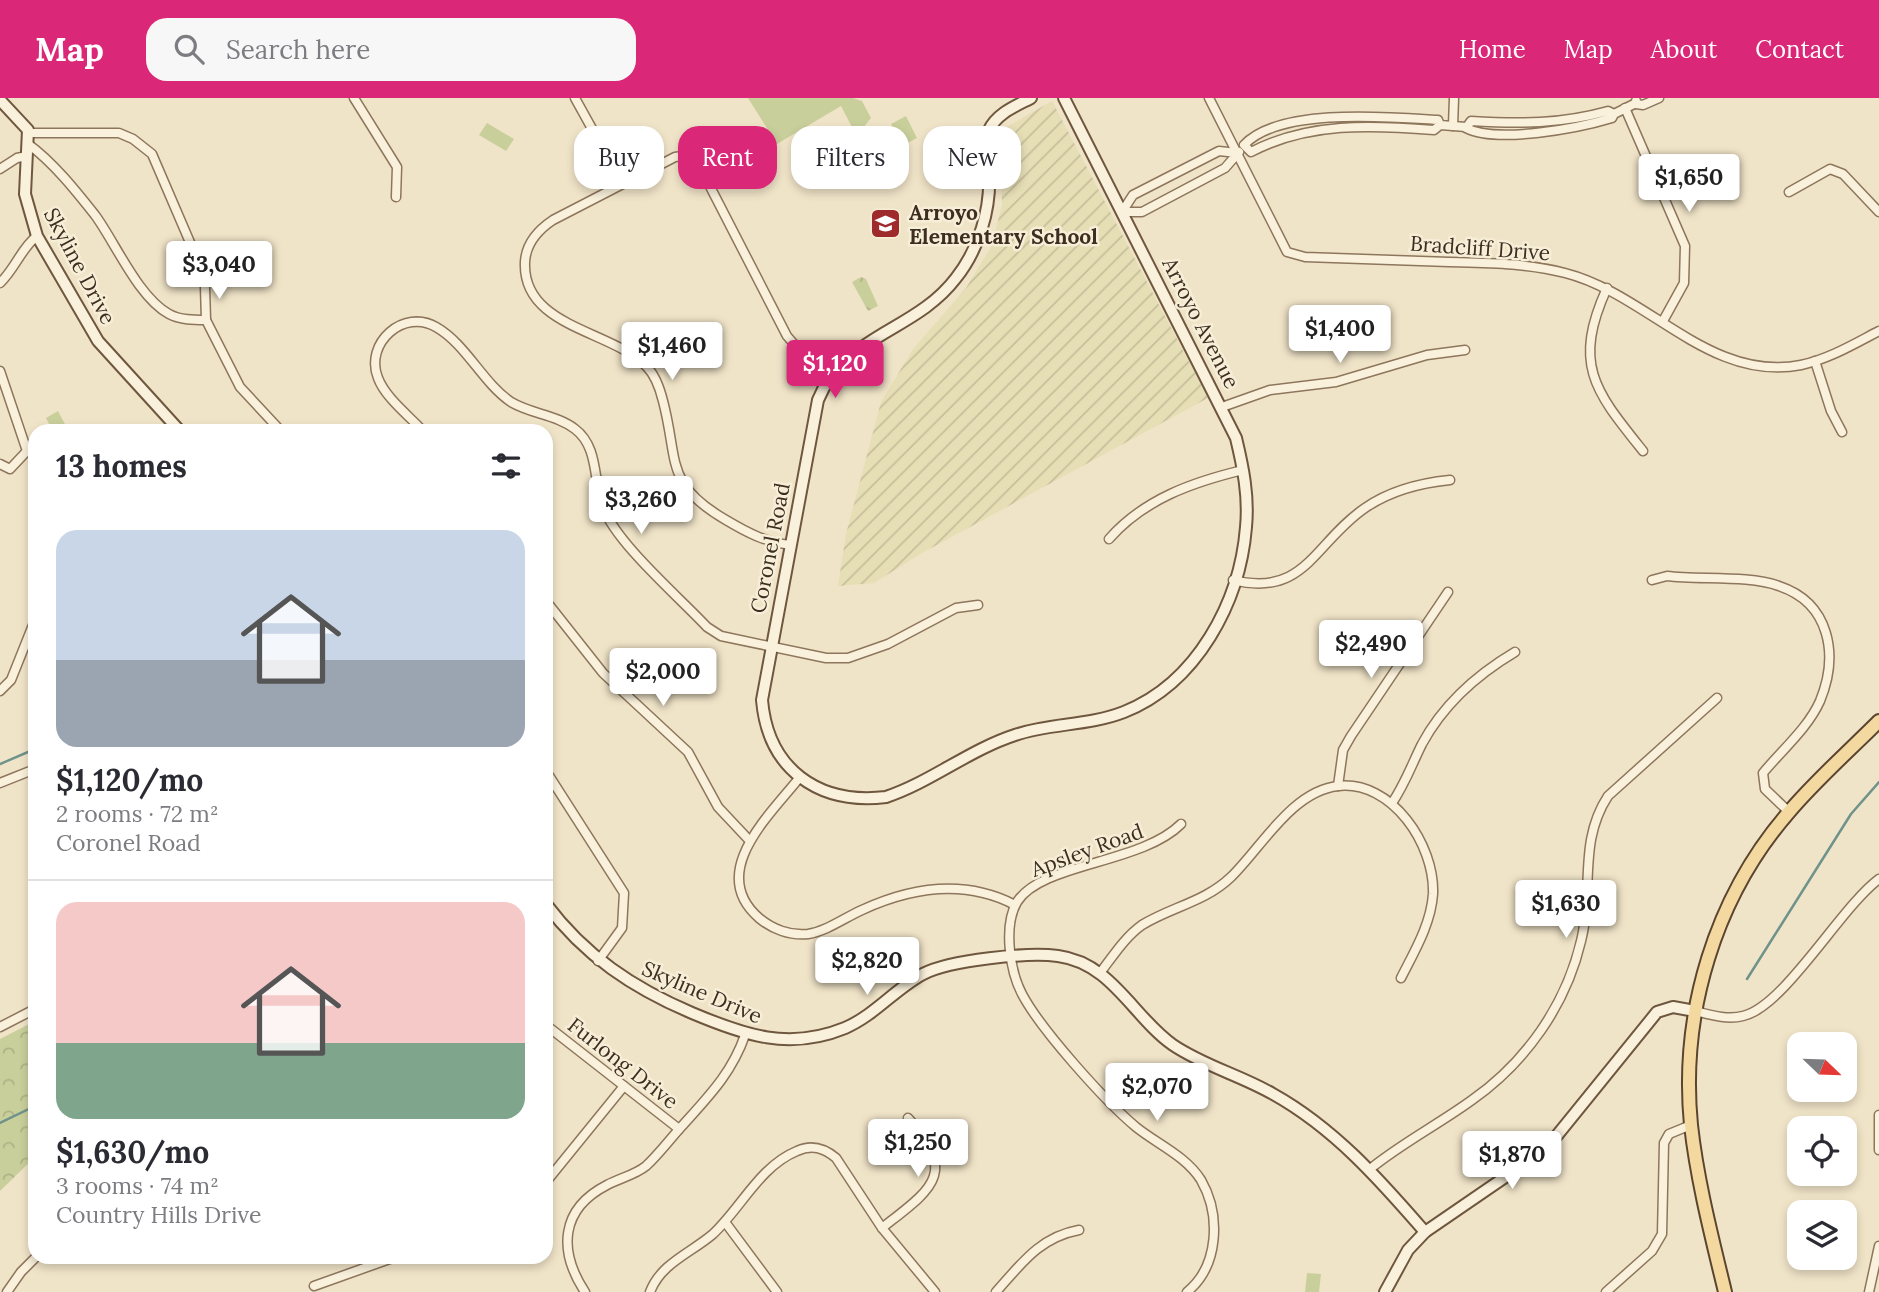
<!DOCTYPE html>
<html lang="en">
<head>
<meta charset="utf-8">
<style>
	:root { --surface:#fff; --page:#f7f7f7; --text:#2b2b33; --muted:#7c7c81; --line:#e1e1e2; --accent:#db2777 }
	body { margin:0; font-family:Lora,serif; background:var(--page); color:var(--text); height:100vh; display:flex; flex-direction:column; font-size:26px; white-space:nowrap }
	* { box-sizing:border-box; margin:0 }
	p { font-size:23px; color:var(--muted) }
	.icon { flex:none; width:38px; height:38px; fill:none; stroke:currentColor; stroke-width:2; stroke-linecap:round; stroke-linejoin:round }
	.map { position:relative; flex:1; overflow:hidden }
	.details { position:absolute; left:28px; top:326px; width:525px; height:840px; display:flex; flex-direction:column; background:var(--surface); border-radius:21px; box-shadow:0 4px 10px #0003 }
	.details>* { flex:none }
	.hud { position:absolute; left:574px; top:28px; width:665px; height:63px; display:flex; gap:14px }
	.needle { width:46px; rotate:113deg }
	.fabs { position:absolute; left:1787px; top:934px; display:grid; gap:14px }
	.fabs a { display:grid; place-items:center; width:70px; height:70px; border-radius:14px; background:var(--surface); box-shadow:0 4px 10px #0003; font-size:35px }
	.price { position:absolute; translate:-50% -60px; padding:0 16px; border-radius:7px; background:#fff; color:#222; font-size:23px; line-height:46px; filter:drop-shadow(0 2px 4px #0008) }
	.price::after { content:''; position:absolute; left:50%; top:42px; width:21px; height:16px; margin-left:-10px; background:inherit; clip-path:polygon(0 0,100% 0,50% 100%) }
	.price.current { background:var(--accent); color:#fff }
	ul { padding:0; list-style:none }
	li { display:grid; align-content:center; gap:14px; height:371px; padding:0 28px }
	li+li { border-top:2px solid var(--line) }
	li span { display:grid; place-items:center; height:217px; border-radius:21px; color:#555 }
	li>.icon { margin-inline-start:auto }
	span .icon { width:126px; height:126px; fill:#fffc; stroke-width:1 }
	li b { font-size:30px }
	h2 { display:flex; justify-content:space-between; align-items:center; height:84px; padding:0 28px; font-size:30px }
	.tag { padding:0 24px; border-radius:21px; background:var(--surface); box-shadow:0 4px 10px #0003; font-size:24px; line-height:63px }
	.tag.current { background:var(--accent); color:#fff }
	header { display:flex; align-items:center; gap:42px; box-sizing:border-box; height:98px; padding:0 35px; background:var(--accent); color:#fff }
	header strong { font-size:33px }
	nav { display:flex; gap:38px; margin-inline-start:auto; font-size:24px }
	.search { width:490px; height:63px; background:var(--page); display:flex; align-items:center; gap:18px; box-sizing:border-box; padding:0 24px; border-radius:21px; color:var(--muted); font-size:26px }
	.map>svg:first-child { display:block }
</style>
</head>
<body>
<header>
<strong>Map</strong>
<div class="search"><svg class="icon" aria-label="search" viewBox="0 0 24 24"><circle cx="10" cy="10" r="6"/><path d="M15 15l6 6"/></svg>Search here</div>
<nav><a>Home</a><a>Map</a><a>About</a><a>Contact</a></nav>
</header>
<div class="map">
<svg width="1879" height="1194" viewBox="0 0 1879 1194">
	<defs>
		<pattern id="farmland-furrows" width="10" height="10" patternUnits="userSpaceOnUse" patternTransform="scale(1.75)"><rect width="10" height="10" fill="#e6deb5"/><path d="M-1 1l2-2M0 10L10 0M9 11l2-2" fill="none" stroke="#c6bf9b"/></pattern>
		<pattern id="park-crowns" width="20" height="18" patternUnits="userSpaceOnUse" patternTransform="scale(1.75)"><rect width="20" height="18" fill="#c9cf9b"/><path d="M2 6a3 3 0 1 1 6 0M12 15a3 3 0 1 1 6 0" fill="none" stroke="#aeb285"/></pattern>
	</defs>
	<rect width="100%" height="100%" fill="#f0e4c8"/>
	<path fill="url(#farmland-furrows)" d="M1052,3L1208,300L922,455L874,485L838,488L846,436L881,304L913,251L966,190L992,147L1002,107L1001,50L1005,30Z"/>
	<g fill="#c9cf9b">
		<path d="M748,0H853L862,3L871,20L863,30L864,36L857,39L841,8L777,46Z"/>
		<path d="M906,18L917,40L902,48L891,26Z"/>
		<path d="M487,25L514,41L506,53L479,37Z"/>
		<path d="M58,313L68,332H52L46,320Z"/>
		<path d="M1307,1175L1321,1176L1319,1194H1305Z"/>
	</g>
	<g fill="url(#park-crowns)">
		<path d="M861,179L866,181L878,208L868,213L852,184Z"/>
		<path d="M35,923V1059L0,1093V941Z"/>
	</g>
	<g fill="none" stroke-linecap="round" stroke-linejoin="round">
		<g stroke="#6f938a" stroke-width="2.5">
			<path d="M0,666L35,651"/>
			<path d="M1747,881L1851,716L1879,684"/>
			<path d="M0,1025L35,1008"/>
		</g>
		<defs>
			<g id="street">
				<path d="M354,0L397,69L396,99"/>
				<path d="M575,0L622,85"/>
				<path d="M1209,0L1287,154L1305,159C1353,161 1401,162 1449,164C1487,165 1527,165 1565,175C1648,196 1710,285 1801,267C1829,261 1854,246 1879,233"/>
				<path d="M1636,3V6L1643,7L1659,0"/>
				<path d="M1625,10L1685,148L1684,185L1663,223"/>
				<path d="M1614,16L1608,13C1561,26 1520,26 1471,23L1466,30C1497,46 1579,30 1612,20L1614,16L1636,5"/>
				<path d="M1440,27L1434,32C1372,27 1308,24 1251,54L1244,47C1279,9 1390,19 1438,22L1440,27L1466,29"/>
				<path d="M1453,28L1454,0"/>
				<path d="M28,46C53,64 76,93 95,117C115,144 138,199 169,216C180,222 194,222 206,222L205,189L198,163L152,56L133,41L119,35H29"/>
				<path d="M1237,55L1219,53L1133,97L1122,114H1142L1225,70L1239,54"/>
				<path d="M0,71L17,60L27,58"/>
				<path d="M1789,94L1830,71L1843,76L1879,114"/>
				<path d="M0,185C15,171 22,149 37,138"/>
				<path d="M1607,190C1572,267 1595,293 1643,353"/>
				<path d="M206,222L240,289L280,332"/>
				<path d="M1815,263L1831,313L1842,334"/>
				<path d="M0,273L27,353L10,371L0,366"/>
				<path d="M1222,309L1270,292L1336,284L1427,257L1465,252"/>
				<path d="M422,332C408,317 385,299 378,280C364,245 404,210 436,229C466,246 482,284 511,304C531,316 557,317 575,331C599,349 593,383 603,409C616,445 679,499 707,529L721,538L826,560H848L888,546L956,510L978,507"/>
				<path d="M1109,441C1144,401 1193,384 1243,372"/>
				<path d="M790,447C765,444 748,435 726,422C664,386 679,364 663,303C660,291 656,278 647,269C613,232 522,230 525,164C526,145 538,132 553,122L675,59L689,57L700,69L787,238L807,261L831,276"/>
				<path d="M1233,482C1305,500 1314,445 1365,410C1391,392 1420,385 1450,382"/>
				<path d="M1652,482L1667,478C1700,482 1749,477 1779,488C1830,505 1839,557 1820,603C1808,630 1782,652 1763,675L1765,691L1789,714"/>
				<path d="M546,503L603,575L688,654L718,709L749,742"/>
				<path d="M0,593L11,582L35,522"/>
				<path d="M546,673L624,795L622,830L598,863"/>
				<path d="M800,679C771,716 706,774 759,820C772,831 790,838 808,836C827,833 844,820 862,812C912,789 965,781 1015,807"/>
				<path d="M0,685L35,671"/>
				<path d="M1338,688L1343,652L1351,638L1448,494"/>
				<path d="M1392,705C1405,686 1412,666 1422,646C1443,607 1478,576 1515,554"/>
				<path d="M1181,726C1141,766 1041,765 1017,804C1003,828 1010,873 1022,896C1041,932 1105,1003 1136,1029C1157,1046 1186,1058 1201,1082C1221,1117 1219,1168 1187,1194"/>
				<path d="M1100,875C1113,858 1125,839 1142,827C1171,809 1205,804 1231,779C1261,750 1292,693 1338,688C1392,682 1435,747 1433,796C1431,826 1414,854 1401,880"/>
				<path d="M1695,913C1711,917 1727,922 1743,918C1784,909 1841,809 1879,781"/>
				<path d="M546,927L679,1031"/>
				<path d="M0,929L35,911"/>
				<path d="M1879,1017V1052"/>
				<path d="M1370,1071C1402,1045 1439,1026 1472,1002C1526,964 1566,907 1581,843C1594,791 1578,744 1608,698L1717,600"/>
				<path d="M546,1084L624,988"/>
				<path d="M725,1124L777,1194"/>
				<path d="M882,1130C930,1092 960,1076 908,1020"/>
				<path d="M314,1188L398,1158"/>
				<path d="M7,1194L21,1174L37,1158"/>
				<path d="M585,1194C558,1153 560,1111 607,1087C620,1080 635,1077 646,1068C659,1056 670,1041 682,1028C708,999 732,975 745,937"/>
				<path d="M650,1194C661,1165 691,1155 713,1136C741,1110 760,1068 797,1053C812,1046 824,1050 836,1060L882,1130L935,1194"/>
				<path d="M996,1194C1021,1166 1040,1139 1079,1132"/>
				<path d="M1606,1194L1652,1153L1662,1136L1664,1045L1669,1036L1691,1027"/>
				<path d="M1869,1194L1879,1148"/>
			</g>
			<g id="secondary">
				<path d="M1031,0C1016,8 997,15 989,32C984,46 988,60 989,75C991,111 979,151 956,180C915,234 845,236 818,302L762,602C768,671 818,707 886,699C931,684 969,652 1015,637C1050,625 1088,628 1124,614C1197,585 1240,504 1246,429C1249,398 1243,369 1236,340L1064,0"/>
				<path d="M0,2L28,32L25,96L37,138L98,243L179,332"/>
				<path d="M546,806C585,858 633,890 692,915C744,937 789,953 845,930C875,917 895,891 923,876C950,862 1028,854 1058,858C1112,865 1133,919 1173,947C1204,968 1240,977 1273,996C1334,1030 1379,1081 1425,1134"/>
				<path d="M1385,1194L1408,1152L1425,1134L1546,1051L1657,914L1673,909L1695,913"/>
			</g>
			<path id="primary" d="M1725,1194C1712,1140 1697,1082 1691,1027C1680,915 1715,799 1789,714C1816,682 1849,653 1879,623"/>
		</defs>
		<use href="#street" stroke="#8d765c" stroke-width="11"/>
		<use href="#secondary" stroke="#6f573f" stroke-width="14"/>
		<use href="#primary" stroke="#5b4430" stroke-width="16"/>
		<use href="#street" stroke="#faf1dc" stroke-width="8"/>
		<use href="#secondary" stroke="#faf1dc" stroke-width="10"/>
		<use href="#primary" stroke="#f3d9a0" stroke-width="12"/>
	</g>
	<defs>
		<symbol id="school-square" viewBox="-11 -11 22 22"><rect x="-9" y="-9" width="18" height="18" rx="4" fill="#9e2a2b" stroke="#f7eed8"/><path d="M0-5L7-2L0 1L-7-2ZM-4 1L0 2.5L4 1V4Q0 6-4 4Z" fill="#fff"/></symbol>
	</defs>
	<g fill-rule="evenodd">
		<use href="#school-square" x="868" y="108" width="35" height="35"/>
	</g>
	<g text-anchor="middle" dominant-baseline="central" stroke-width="5" stroke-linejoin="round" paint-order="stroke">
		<g font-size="21" font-weight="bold" fill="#3d2e20" stroke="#f7eed8" text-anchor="start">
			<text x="909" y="114">Arroyo<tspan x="909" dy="24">Elementary School</tspan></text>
		</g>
		<g font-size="21" fill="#3d2e20" stroke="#f7eed8">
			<text transform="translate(1480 150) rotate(4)">Bradcliff Drive</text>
			<text transform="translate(80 168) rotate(62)">Skyline Drive</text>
			<text transform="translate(1201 225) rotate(63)">Arroyo Avenue</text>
			<text transform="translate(770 450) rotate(-79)">Coronel Road</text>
			<text transform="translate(1087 752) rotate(-20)">Apsley Road</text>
			<text transform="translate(702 894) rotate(23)">Skyline Drive</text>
			<text transform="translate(623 965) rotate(38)">Furlong Drive</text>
		</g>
	</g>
</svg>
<div class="fabs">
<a><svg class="needle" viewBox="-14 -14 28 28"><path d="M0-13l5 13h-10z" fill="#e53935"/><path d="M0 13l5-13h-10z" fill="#7c7c81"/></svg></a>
<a><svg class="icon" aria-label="locate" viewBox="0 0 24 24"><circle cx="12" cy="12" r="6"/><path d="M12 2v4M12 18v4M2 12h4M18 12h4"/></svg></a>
<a><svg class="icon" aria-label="layers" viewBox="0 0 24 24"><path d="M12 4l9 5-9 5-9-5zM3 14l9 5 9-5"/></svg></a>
</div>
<b class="price" style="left:1689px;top:116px">$1,650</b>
<b class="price" style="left:219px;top:203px">$3,040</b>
<b class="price" style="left:1340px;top:267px">$1,400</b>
<b class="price" style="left:672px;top:284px">$1,460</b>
<b class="price current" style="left:835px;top:302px">$1,120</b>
<b class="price" style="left:641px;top:438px">$3,260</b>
<b class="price" style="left:1371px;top:582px">$2,490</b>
<b class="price" style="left:663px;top:610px">$2,000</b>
<b class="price" style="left:1566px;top:842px">$1,630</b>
<b class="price" style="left:867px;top:899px">$2,820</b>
<b class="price" style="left:1157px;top:1025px">$2,070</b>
<b class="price" style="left:918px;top:1081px">$1,250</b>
<b class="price" style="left:1512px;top:1093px">$1,870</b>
<div class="hud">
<a class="tag">Buy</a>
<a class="tag current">Rent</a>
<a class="tag">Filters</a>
<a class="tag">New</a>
</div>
<section class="details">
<h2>13 homes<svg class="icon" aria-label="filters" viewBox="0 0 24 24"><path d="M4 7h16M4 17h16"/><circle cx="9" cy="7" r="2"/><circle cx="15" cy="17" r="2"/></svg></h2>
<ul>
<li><span style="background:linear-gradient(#c9d6e8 60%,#9aa5b1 0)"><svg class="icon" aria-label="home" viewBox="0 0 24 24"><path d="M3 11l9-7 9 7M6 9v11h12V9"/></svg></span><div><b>$1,120/mo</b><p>2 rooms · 72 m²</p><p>Coronel Road</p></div></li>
<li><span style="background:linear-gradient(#f6c9c9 65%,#7fa58c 0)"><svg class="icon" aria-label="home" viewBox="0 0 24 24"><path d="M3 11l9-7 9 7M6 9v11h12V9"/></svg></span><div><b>$1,630/mo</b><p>3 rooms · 74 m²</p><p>Country Hills Drive</p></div></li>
</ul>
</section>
</div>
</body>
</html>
